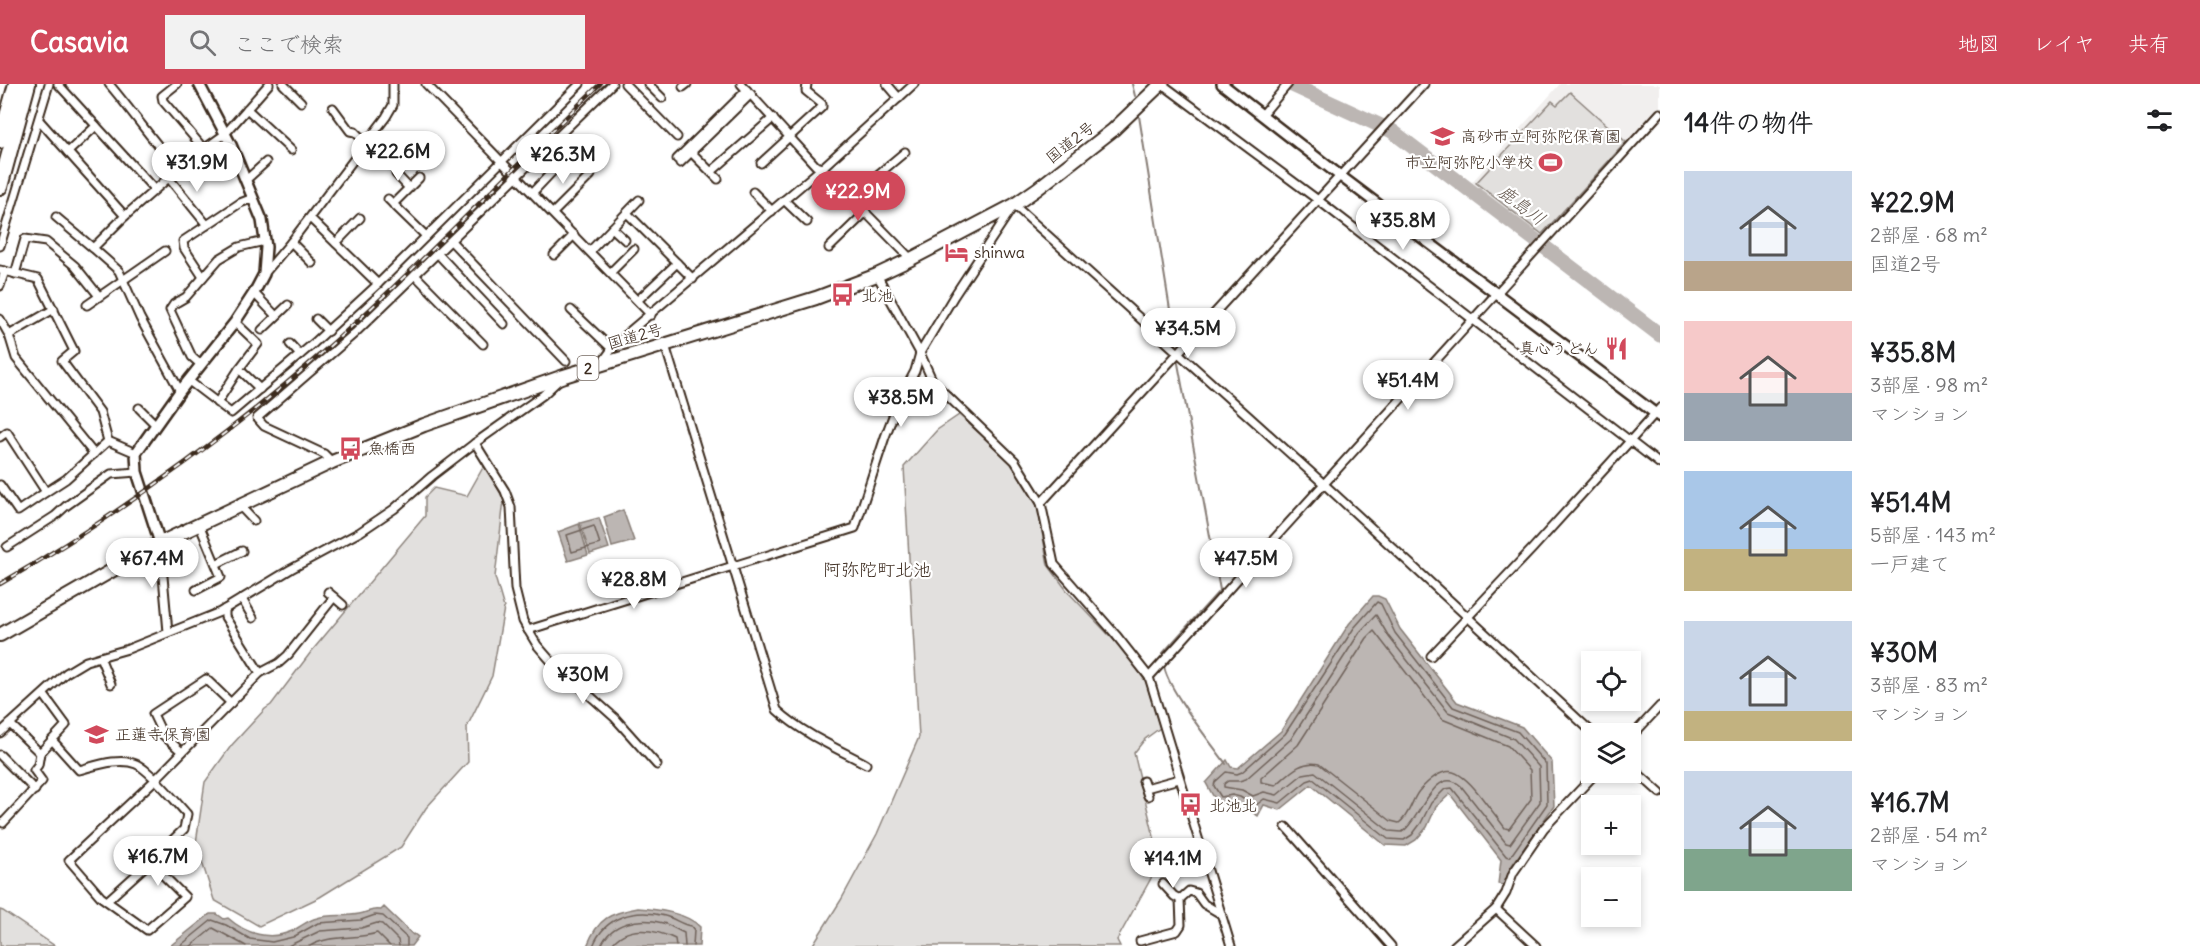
<!DOCTYPE html>
<html lang="ja">
<head>
<meta charset="utf-8">
<style>
	:root { --surface:#fff; --page:#f2f2f2; --text:#202124; --muted:#757577; --accent:#d1495b }
	body { margin:0; font-family:Delius,"Klee One",sans-serif; background:var(--page); color:var(--text); height:100vh; display:flex; flex-direction:column; font-size:22px; white-space:nowrap }
	* { box-sizing:border-box; margin:0 }
	p { font-size:20px; color:var(--muted) }
	.icon { flex:none; width:33px; height:33px; fill:none; stroke:currentColor; stroke-width:2; stroke-linecap:round; stroke-linejoin:round }
	.map { position:relative; flex:1; overflow:hidden }
	.panel { display:flex; flex-direction:column; background:var(--surface); width:540px }
	.panel>* { flex:none }
	.fabs { position:absolute; left:1581px; top:567px; display:grid; gap:12px }
	.fabs a { display:grid; place-items:center; width:60px; height:60px; border-radius:0px; background:var(--surface); box-shadow:0 3px 9px #0003; font-size:30px }
	.price { position:absolute; translate:-50% -51px; padding:0 14px; border-radius:21px; background:#fff; color:#222; font-size:20px; line-height:39px; filter:drop-shadow(0 2px 3px #0008) }
	.price::after { content:''; position:absolute; left:50%; top:36px; width:18px; height:14px; margin-left:-9px; background:inherit; clip-path:polygon(0 0,100% 0,50% 100%) }
	.price.on { background:var(--accent); color:#fff }
	ul { padding:0; list-style:none }
	li { display:flex; align-items:center; gap:18px; height:150px; padding:0 24px }
	li span { display:grid; place-items:center; flex:none; width:168px; height:120px; border-radius:0px; color:#555 }
	li>.icon { margin-inline-start:auto }
	span .icon { width:72px; height:72px; fill:#fffc; stroke-width:1 }
	li b { font-size:26px }
	h2 { display:flex; justify-content:space-between; align-items:center; height:72px; padding:0 24px; font-size:26px }
	header { display:flex; align-items:center; gap:36px; box-sizing:border-box; height:84px; padding:0 30px; background:var(--accent); color:#fff }
	header strong { font-size:28px }
	nav { display:flex; gap:33px; margin-inline-start:auto; font-size:21px }
	.search { width:420px; height:54px; background:var(--page); display:flex; align-items:center; gap:15px; box-sizing:border-box; padding:0 21px; border-radius:0px; color:var(--muted); font-size:22px }
	main { display:flex; flex:1; min-height:0 }
	.map>svg:first-child { display:block }
</style>
</head>
<body>
<header>
<strong>Casavia</strong>
<div class="search"><svg class="icon" aria-label="search" viewBox="0 0 24 24"><circle cx="10" cy="10" r="6"/><path d="M15 15l6 6"/></svg>ここで検索</div>
<nav><a>地図</a><a>レイヤ</a><a>共有</a></nav>
</header>
<main>
<div class="map">
<svg width="1660" height="862" viewBox="0 0 1660 862">
	<rect width="100%" height="100%" fill="#fff"/>
	<filter id="ink" filterUnits="userSpaceOnUse"><feTurbulence type="fractalNoise" baseFrequency=".0167" numOctaves="2"/><feDisplacementMap in="SourceGraphic" scale="12" xChannelSelector="R" yChannelSelector="G"/><feConvolveMatrix kernelMatrix="1 2 1 2 8 2 1 2 1" color-interpolation-filters="sRGB"/></filter>
	<g filter="url(#ink)">
		<path fill="#f1efee" d="M1560,0H1660V24L1541,153L1472,98Z"/>
		<g fill="#e2e0de" stroke="#8e857e" stroke-width="1.5">
			<path d="M1570,8L1626,58L1542,150L1476,99L1552,17L1557,21Z"/>
			<path d="M959,331L1010,377L1037,420L1048,481L1068,508L1127,570L1146,598L1160,644L1145,655L1134,669L1160,778L1117,856L1120,862H812L841,816L877,750L919,653L904,383L937,346Z"/>
			<path d="M485,380L504,416L495,493L504,524L492,592L467,643L468,678L426,724L401,763L320,813L259,842L214,816L196,759L205,698L231,662L265,625L271,621L311,568L425,432V413L434,404L467,412Z"/>
			<path d="M0,826L3,827L55,862H0Z"/>
		</g>
		<g fill="#bcb6b3" stroke="#887e77" stroke-width="1.5">
			<path d="M623,426L634,457L612,463L604,433Z"/>
			<path d="M599,434L609,464L590,470L580,439Z"/>
			<path d="M579,440L588,471L568,477L558,448Z"/>
			<path d="M1373,512H1378L1385,515L1400,545L1457,618L1522,643L1552,678L1554,722L1512,781L1503,801L1498,800L1501,776L1450,710L1436,723L1427,743L1416,756L1406,762L1385,761L1311,701L1280,726L1264,721L1258,732L1238,719L1232,717L1226,720L1217,719L1206,699L1227,676L1231,683L1238,684L1281,647L1349,540Z"/>
			<path d="M384,823L413,851L414,850L418,853L411,862H170L210,830H217L224,835L228,834C246,850 269,857 292,847C300,843 308,836 317,834C330,830 345,833 359,830C367,829 372,824 381,826Z"/>
			<path d="M638,824C656,825 688,829 700,843L699,862H587C598,834 610,829 638,824Z"/>
		</g>
		<g fill="none" stroke-linecap="round" stroke-linejoin="round">
			<g stroke="#6f625a" stroke-width="1.5">
				<path d="M594,442L600,460L572,468L567,451Z"/>
				<path d="M1377,518L1381,520L1395,549L1453,623L1518,648L1546,680L1547,720L1510,773L1506,772L1452,704L1445,705L1431,719L1421,739L1412,751L1404,756L1388,755L1313,695L1307,697L1280,719L1264,715L1255,722L1240,713L1232,711L1221,713L1214,702L1215,698L1226,688L1237,690L1242,688L1285,650L1354,544Z"/>
				<path d="M1376,531L1389,553L1448,628L1514,655L1539,683L1540,718L1510,760L1506,759L1461,702C1434,679 1419,739 1402,748L1389,747L1315,688L1303,690L1277,711L1264,708L1253,712L1242,706L1224,703V700L1228,697H1239L1246,695L1291,655L1360,548Z"/>
				<path d="M1374,547L1442,635L1508,662L1530,686L1531,715L1509,745L1505,744C1497,733 1488,722 1479,710C1457,682 1444,679 1419,707C1411,717 1410,731 1399,739L1391,737L1319,680C1300,676 1289,690 1276,701L1261,698V694L1298,661L1367,554Z"/>
				<path d="M180,862L212,836L226,841L250,855L272,858L293,853L318,839L361,836L375,831L383,832L407,854V862"/>
				<path d="M191,862L213,844L246,862"/>
				<path d="M288,862L320,847L361,844L377,839L382,840L398,856L399,862"/>
				<path d="M310,862C331,850 355,856 377,849L390,862"/>
				<path d="M593,862C605,832 635,824 665,832C674,834 682,841 691,842L694,846L693,862"/>
				<path d="M601,862C611,838 639,833 663,839C670,841 677,846 684,849L685,862"/>
				<path d="M611,862C625,840 655,845 675,855L676,862"/>
			</g>
			<g stroke="#887e77" stroke-width="2">
				<path d="M1132,0L1135,12"/>
				<path d="M1139,32L1176,263"/>
				<path d="M1163,576V569L1220,506L1177,274"/>
				<path d="M1164,581C1165,602 1212,660 1226,680"/>
			</g>
			<path stroke="#bcb6b3" stroke-width="15" d="M1290,0L1392,47L1660,251"/>
			<defs>
				<g id="minor">
					<path d="M58,0L154,105"/>
					<path d="M109,0C133,28 153,58 178,85"/>
					<path d="M177,0L162,12L163,17L204,65"/>
					<path d="M283,0L301,18"/>
					<path d="M426,0L651,231"/>
					<path d="M625,0L677,53"/>
					<path d="M648,0L662,14"/>
					<path d="M741,0L816,82L822,84L911,175"/>
					<path d="M887,0L899,14"/>
					<path d="M1162,0L1318,116L1660,380"/>
					<path d="M683,3L687,0"/>
					<path d="M333,24L350,47L355,48L366,59"/>
					<path d="M247,25L291,66"/>
					<path d="M1262,31L1288,0"/>
					<path d="M39,36L125,132L93,164L119,187L140,234L180,307"/>
					<path d="M68,68L96,42"/>
					<path d="M691,68L718,95"/>
					<path d="M677,75L747,6"/>
					<path d="M680,79L751,10"/>
					<path d="M761,79L822,23V20L806,7L807,0"/>
					<path d="M711,88L773,34"/>
					<path d="M396,90L409,104"/>
					<path d="M168,93L207,141"/>
					<path d="M246,96L266,78"/>
					<path d="M533,108L569,70L555,56"/>
					<path d="M753,108L772,127"/>
					<path d="M851,113L905,68"/>
					<path d="M388,115L426,152"/>
					<path d="M784,116L807,138"/>
					<path d="M393,120L419,94"/>
					<path d="M553,129L591,91"/>
					<path d="M125,132L190,75L225,50L269,0"/>
					<path d="M630,132L693,195"/>
					<path d="M56,133L93,164"/>
					<path d="M310,134L378,200"/>
					<path d="M612,144L625,156"/>
					<path d="M451,157L566,277"/>
					<path d="M291,158L312,179"/>
					<path d="M336,159L360,134"/>
					<path d="M0,162L49,0"/>
					<path d="M829,164L866,128"/>
					<path d="M590,167L639,116"/>
					<path d="M437,169L504,240"/>
					<path d="M554,171L574,151"/>
					<path d="M0,186L38,195L74,267L62,277L100,328L108,357"/>
					<path d="M611,188L634,165"/>
					<path d="M15,190L25,155L46,158L75,182L99,212"/>
					<path d="M264,190L291,158L386,33L393,21V0"/>
					<path d="M415,191L483,260"/>
					<path d="M877,191L920,269L933,298L1015,377L1041,419L1054,480L1116,551L1149,593L1231,862"/>
					<path d="M203,193L184,164L183,157L240,119L253,114"/>
					<path d="M0,202L5,187"/>
					<path d="M254,209L276,232"/>
					<path d="M638,216L677,179"/>
					<path d="M87,221L165,167"/>
					<path d="M571,226L612,265"/>
					<path d="M0,235L9,251L16,274L94,370"/>
					<path d="M316,235L328,247"/>
					<path d="M262,246L288,221"/>
					<path d="M9,251L54,225"/>
					<path d="M290,260L300,271"/>
					<path d="M665,261L777,626C802,649 836,664 866,680"/>
					<path d="M601,280L612,265L630,247L822,84L914,0"/>
					<path d="M201,281L192,273L170,226L174,220L186,213L219,175L239,163L265,157"/>
					<path d="M239,285L260,305"/>
					<path d="M189,297L231,329L314,259L378,200L580,0"/>
					<path d="M217,319L239,285L258,260L235,238"/>
					<path d="M139,324L156,341"/>
					<path d="M0,353L7,348L46,408L66,395L108,357L136,369"/>
					<path d="M475,359L505,407L511,423L515,505L523,537L528,546L537,561L550,576L615,634L657,681"/>
					<path d="M332,378L324,370L264,342L257,334L355,249L612,0"/>
					<path d="M0,401L18,427L46,408"/>
					<path d="M1041,419L1424,0"/>
					<path d="M239,421L254,437"/>
					<path d="M160,459L168,548"/>
					<path d="M7,463L55,432L66,422L111,390L137,388"/>
					<path d="M216,480L242,467"/>
					<path d="M196,506L221,493L199,440"/>
					<path d="M328,508L343,521"/>
					<path d="M242,515L253,534"/>
					<path d="M528,546L855,444L885,353L898,319L915,287L920,269L954,212L1014,121L1325,401L1594,650"/>
					<path d="M1431,572L1533,464L1660,324"/>
					<path d="M100,573L111,600"/>
					<path d="M260,589L279,579L288,571L334,513"/>
					<path d="M1149,593L1660,29"/>
					<path d="M10,640L40,669"/>
					<path d="M0,649L66,589L86,577L128,565L220,528L291,485L360,448L394,425L432,392L475,359L543,311L559,296"/>
					<path d="M1630,654L1660,622"/>
					<path d="M52,656L79,686C95,682 119,673 136,680C150,686 176,718 187,730L184,745L150,778L185,813L147,846L101,813L69,776L155,696L260,589L225,533V525"/>
					<path d="M182,668L163,651L153,630L206,595L231,619"/>
					<path d="M0,671L35,706"/>
					<path d="M1630,682L1660,709"/>
					<path d="M1143,697L1148,712"/>
					<path d="M1146,704L1179,695"/>
					<path d="M3,739L42,697L34,686L38,681L40,669L66,641L44,611"/>
					<path d="M1286,743L1391,862"/>
					<path d="M1163,800L1174,812L1180,815"/>
					<path d="M107,817L150,778"/>
					<path d="M1496,825L1536,862"/>
					<path d="M1140,857L1177,847L1181,841L1180,815L1189,807L1196,809L1204,820L1221,830"/>
					<path d="M1454,862L1496,825L1506,809L1513,789L1544,744L1597,688"/>
				</g>
				<g id="tertiary">
					<path d="M1222,0L1339,91L1660,333"/>
					<path d="M160,459L137,388L136,369L180,307L235,238L254,209L264,190L266,163L262,136L231,61L199,0"/>
				</g>
				<path id="trunk" d="M0,551L160,459L332,378L424,341L564,292L816,214L877,191L911,175L1014,121L1037,105L1113,46L1161,0"/>
				<g id="motorway">
					<path d="M0,57L16,0"/>
					<path d="M0,103L28,0"/>
				</g>
			</defs>
			<use href="#minor" stroke="#3b2a1e" stroke-width="11"/>
			<use href="#tertiary" stroke="#3b2a1e" stroke-width="14"/>
			<use href="#trunk" stroke="#3b2a1e" stroke-width="16"/>
			<use href="#motorway" stroke="#3b2a1e" stroke-width="18"/>
			<use href="#minor" stroke="#fff" stroke-width="7"/>
			<use href="#tertiary" stroke="#fff" stroke-width="9"/>
			<use href="#trunk" stroke="#fff" stroke-width="12"/>
			<use href="#motorway" stroke="#fff" stroke-width="14"/>
			<defs>
				<path id="rail" d="M0,500C115,433 223,356 323,268C419,183 508,89 600,0"/>
			</defs>
			<use href="#rail" stroke="#3b2a1e" stroke-width="4.5"/>
			<use href="#rail" stroke="#fff" stroke-width="2" stroke-dasharray="7" stroke-linecap="butt"/>
		</g>
	</g>
	<defs>
		<symbol id="school-bare" viewBox="-9 -9 18 18"><path d="M0-5L7-2L0 1L-7-2ZM-4 1L0 2.5L4 1V4Q0 6-4 4Z" fill="#d1495b" stroke="#fff" stroke-width="2.5" paint-order="stroke"/></symbol>
		<symbol id="stadium-bare" viewBox="-9 -9 18 18"><path d="M0-5a6.5 5 0 1 0 0 10a6.5 5 0 1 0 0-10ZM-3.5-1.8h7v3.6h-7Z" fill="#d1495b" stroke="#fff" stroke-width="2.5" paint-order="stroke"/></symbol>
		<symbol id="hotel-bare" viewBox="-9 -9 18 18"><path d="M-6-4.5h1.5V1H6V5H4.5V3h-9V5H-6ZM-4 0a1.8 1.8 0 1 1 3.6 0ZM.5 0V-2.5h3Q6-2.5 6 0Z" fill="#d1495b" stroke="#fff" stroke-width="2.5" paint-order="stroke"/></symbol>
		<symbol id="bus-bare" viewBox="-9 -9 18 18"><path d="M-5-6H5V4H4V6H2V4H-2V6H-4V4H-5ZM-3.5-4V0h7V-4ZM-3.5 1.2v1.5H-2V1.2ZM2 1.2v1.5H3.5V1.2Z" fill="#d1495b" stroke="#fff" stroke-width="2.5" paint-order="stroke"/></symbol>
		<symbol id="restaurant-bare" viewBox="-9 -9 18 18"><path d="M-5-6h1v4h1v-4h1v4h1v-4h1v5L-1.5 .5V6h-2V.5L-5-1ZM5-6V6H3V1.5H1.5Q1.5-4 5-6Z" fill="#d1495b" stroke="#fff" stroke-width="2.5" paint-order="stroke"/></symbol>
	</defs>
	<g fill-rule="evenodd">
		<use href="#school-bare" x="1426" y="36" width="33" height="33"/>
		<use href="#stadium-bare" x="1534" y="62" width="33" height="33"/>
		<use href="#hotel-bare" x="940" y="152" width="33" height="33"/>
		<use href="#bus-bare" x="826" y="194" width="33" height="33"/>
		<use href="#restaurant-bare" x="1600" y="248" width="33" height="33"/>
		<use href="#bus-bare" x="334" y="348" width="33" height="33"/>
		<use href="#school-bare" x="80" y="634" width="33" height="33"/>
		<use href="#bus-bare" x="1174" y="704" width="33" height="33"/>
	</g>
	<g text-anchor="middle" dominant-baseline="central" stroke-width="4.5" stroke-linejoin="round" paint-order="stroke">
		<rect fill="#fff" stroke="#766a62" stroke-width="1.5" x="577.5" y="272" width="21" height="24" rx="4.5"/>
		<g font-size="15" font-weight="bold" fill="#3b2a1e">
			<text x="588" y="284">2</text>
		</g>
		<g font-size="16" fill="#3b2a1e" stroke="#fff" text-anchor="start">
			<text x="1461" y="52">高砂市立阿弥陀保育園</text>
			<text x="1533" y="78" text-anchor="end">市立阿弥陀小学校</text>
			<text x="974" y="168">shinwa</text>
			<text x="861" y="211">北池</text>
			<text x="1599" y="264" text-anchor="end">真心うどん</text>
			<text x="368" y="364">魚橋西</text>
			<text x="115" y="650">正蓮寺保育園</text>
			<text x="1209" y="721">北池北</text>
		</g>
		<g font-size="16" fill="#3b2a1e" stroke="#fff">
			<text transform="translate(1070 58) rotate(-38)">国道2号</text>
			<text transform="translate(635 252) rotate(-16)">国道2号</text>
		</g>
		<g font-size="18" font-style="italic" fill="#685b52" stroke="#fff">
			<text transform="translate(1522 121) rotate(37)">鹿島川</text>
		</g>
		<g font-size="18" fill="#3b2a1e" stroke="#fff">
			<text x="877" y="485">阿弥陀町北池</text>
		</g>
	</g>
</svg>
<div class="fabs">
<a><svg class="icon" aria-label="locate" viewBox="0 0 24 24"><circle cx="12" cy="12" r="6"/><path d="M12 2v4M12 18v4M2 12h4M18 12h4"/></svg></a>
<a><svg class="icon" aria-label="layers" viewBox="0 0 24 24"><path d="M12 4l9 5-9 5-9-5zM3 14l9 5 9-5"/></svg></a>
<a>+</a>
<a>−</a>
</div>
<b class="price" style="left:398px;top:98px">¥22.6M</b>
<b class="price" style="left:563px;top:101px">¥26.3M</b>
<b class="price" style="left:197px;top:109px">¥31.9M</b>
<b class="price on" style="left:858px;top:138px">¥22.9M</b>
<b class="price" style="left:1403px;top:167px">¥35.8M</b>
<b class="price" style="left:1188px;top:275px">¥34.5M</b>
<b class="price" style="left:1408px;top:327px">¥51.4M</b>
<b class="price" style="left:901px;top:344px">¥38.5M</b>
<b class="price" style="left:152px;top:505px">¥67.4M</b>
<b class="price" style="left:1246px;top:505px">¥47.5M</b>
<b class="price" style="left:634px;top:526px">¥28.8M</b>
<b class="price" style="left:583px;top:621px">¥30M</b>
<b class="price" style="left:158px;top:803px">¥16.7M</b>
<b class="price" style="left:1173px;top:805px">¥14.1M</b>
</div>
<section class="panel">
<h2>14件の物件<svg class="icon" aria-label="filters" viewBox="0 0 24 24"><path d="M4 7h16M4 17h16"/><circle cx="9" cy="7" r="2"/><circle cx="15" cy="17" r="2"/></svg></h2>
<ul>
<li><span style="background:linear-gradient(#c9d6e8 75%,#b9a48a 0)"><svg class="icon" aria-label="home" viewBox="0 0 24 24"><path d="M3 11l9-7 9 7M6 9v11h12V9"/></svg></span><div><b>¥22.9M</b><p>2部屋 · 68 m²</p><p>国道2号</p></div></li>
<li><span style="background:linear-gradient(#f6c9c9 60%,#9aa5b1 0)"><svg class="icon" aria-label="home" viewBox="0 0 24 24"><path d="M3 11l9-7 9 7M6 9v11h12V9"/></svg></span><div><b>¥35.8M</b><p>3部屋 · 98 m²</p><p>マンション</p></div></li>
<li><span style="background:linear-gradient(#a9c7e8 65%,#c2b280 0)"><svg class="icon" aria-label="home" viewBox="0 0 24 24"><path d="M3 11l9-7 9 7M6 9v11h12V9"/></svg></span><div><b>¥51.4M</b><p>5部屋 · 143 m²</p><p>一戸建て</p></div></li>
<li><span style="background:linear-gradient(#c9d6e8 75%,#c2b280 0)"><svg class="icon" aria-label="home" viewBox="0 0 24 24"><path d="M3 11l9-7 9 7M6 9v11h12V9"/></svg></span><div><b>¥30M</b><p>3部屋 · 83 m²</p><p>マンション</p></div></li>
<li><span style="background:linear-gradient(#c9d6e8 65%,#7fa58c 0)"><svg class="icon" aria-label="home" viewBox="0 0 24 24"><path d="M3 11l9-7 9 7M6 9v11h12V9"/></svg></span><div><b>¥16.7M</b><p>2部屋 · 54 m²</p><p>マンション</p></div></li>
</ul>
</section>
</main>
</body>
</html>
